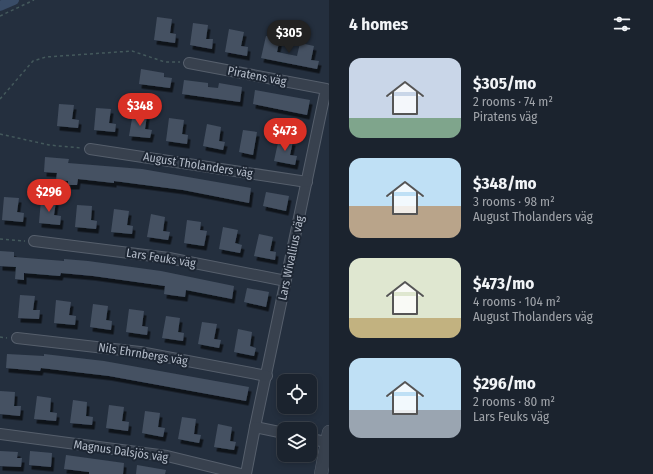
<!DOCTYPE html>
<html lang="en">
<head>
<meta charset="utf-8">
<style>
	:root { --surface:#1b232e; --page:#282f3a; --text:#f1f3f6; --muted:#a0a4aa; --line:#39404a; --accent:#d93025 }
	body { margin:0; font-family:"Fira Sans Condensed",sans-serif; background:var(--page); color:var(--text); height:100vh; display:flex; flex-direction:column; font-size:15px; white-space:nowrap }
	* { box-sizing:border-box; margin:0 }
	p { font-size:13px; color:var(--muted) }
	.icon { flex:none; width:22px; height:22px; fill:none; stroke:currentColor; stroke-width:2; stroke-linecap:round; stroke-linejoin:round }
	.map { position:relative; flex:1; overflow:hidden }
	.panel { display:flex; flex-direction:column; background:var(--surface); width:324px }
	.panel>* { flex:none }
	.tools { position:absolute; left:277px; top:374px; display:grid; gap:8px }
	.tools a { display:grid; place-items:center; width:40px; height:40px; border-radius:8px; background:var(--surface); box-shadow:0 2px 6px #0003,0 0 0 1px var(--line); font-size:20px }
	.price { position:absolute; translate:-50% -34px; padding:0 9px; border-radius:14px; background:var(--accent); color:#fff; font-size:13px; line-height:26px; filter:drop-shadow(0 1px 2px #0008) }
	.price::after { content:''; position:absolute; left:50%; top:24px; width:12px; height:9px; margin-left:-6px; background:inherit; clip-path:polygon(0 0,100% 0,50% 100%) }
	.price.active { background:#222; color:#fff }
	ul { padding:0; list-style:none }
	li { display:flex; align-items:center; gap:12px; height:100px; padding:0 20px }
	li span { display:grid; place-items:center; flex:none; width:112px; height:80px; border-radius:12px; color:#555 }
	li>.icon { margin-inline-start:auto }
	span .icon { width:48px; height:48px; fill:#fffc; stroke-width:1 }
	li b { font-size:17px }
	h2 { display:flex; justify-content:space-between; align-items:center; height:48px; padding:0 20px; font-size:17px }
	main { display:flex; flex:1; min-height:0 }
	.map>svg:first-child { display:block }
</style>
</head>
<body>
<main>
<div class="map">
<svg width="329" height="474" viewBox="0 0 329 474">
	<defs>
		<filter id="shadow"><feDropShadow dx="2.5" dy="4.5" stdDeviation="0" flood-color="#0009"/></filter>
	</defs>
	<rect width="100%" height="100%" fill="#242f3e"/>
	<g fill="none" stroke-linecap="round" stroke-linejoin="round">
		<path stroke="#394c67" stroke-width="10" d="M0,6L14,0"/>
	</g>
	<g fill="#455162" filter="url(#shadow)">
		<path d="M157,17L172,19L170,33L176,34L175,43L154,40Z"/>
		<path d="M193,23L208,25L206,39H213L212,49L190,45Z"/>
		<path d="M229,29L244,32L241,46L248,47L247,56L225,52Z"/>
		<path d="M266,36L280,38L277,52L297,56L300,43L314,46L311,60L319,61L317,69L261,58Z"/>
		<path d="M141,69L164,73V77L172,78L170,88L139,84Z"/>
		<path d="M184,80L208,83V87L218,88L219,83L242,87L240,102L182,94Z"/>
		<path d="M255,90L310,100L307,115L253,104Z"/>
		<path d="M59,104L74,105L72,119L79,120L78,128L57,126Z"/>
		<path d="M96,108L111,109L109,123L116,124L115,132L94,130Z"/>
		<path d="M133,113L147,115L145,129L152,130L150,138L129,136Z"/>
		<path d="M169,118L184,120L182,134L188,135L187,144L166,141Z"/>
		<path d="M207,124L221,127L219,141L225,142L223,150L203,146Z"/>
		<path d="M243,130L257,132L253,155L239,152Z"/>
		<path d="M279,138L293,141L290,155L297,156L295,165L274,161Z"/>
		<path d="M45,157L69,159L68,163L142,169L251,188L249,203L183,190L114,181V183L78,179L77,185H68V181L56,180L57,173L44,172Z"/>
		<path d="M266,192L289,196L286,211L263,206Z"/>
		<path d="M4,197L19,198L17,212L24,213L23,222L2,220Z"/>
		<path d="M41,200L56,201L54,215L61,216L60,225L39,223Z"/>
		<path d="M77,205L92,206L91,220L97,221L96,229L75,227Z"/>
		<path d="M114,209L129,211L127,225L133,226L132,234L111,232Z"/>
		<path d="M151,214L165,217L163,231L170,232L168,240L147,237Z"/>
		<path d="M187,220L201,222L200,230L207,231L204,246L184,243Z"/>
		<path d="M223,227L238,230L235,243L242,245L240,253L219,249Z"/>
		<path d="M259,234L273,237L270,251L276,252L275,260L254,256Z"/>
		<path d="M0,251L14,252V257L64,261V259L88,261L161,271L234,286L232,299L186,290L185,297L170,295L164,294L165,286L93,276L61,273L60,276L24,273V280L15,279L16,267L0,266Z"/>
		<path d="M247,288L269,292L266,307L244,302Z"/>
		<path d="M20,295L35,296L33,310H40L39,319L18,318Z"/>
		<path d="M56,300L71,302L69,315L76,316L75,325L54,323Z"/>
		<path d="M93,304L108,306L106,320L112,321L111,330L90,327Z"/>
		<path d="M129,309L144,311L142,326L148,327L147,335L126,332Z"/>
		<path d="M166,316L180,318L178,332L184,333L183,341L162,338Z"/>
		<path d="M202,322L217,324L214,339L221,340L219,348L198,344Z"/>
		<path d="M238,329L252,332L250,346L256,348L254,356L234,352Z"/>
		<path d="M7,354L44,356V354L104,361L249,387L246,401L109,376L41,368L40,371L6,368Z"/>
		<path d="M0,391L15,392L14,406H21L20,416L0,414Z"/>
		<path d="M37,396L51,398L50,412L57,413L56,421L34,419Z"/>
		<path d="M73,400L87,402L86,416L93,417L92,425L70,423Z"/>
		<path d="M109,405L124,407L122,421L129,422L128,431L106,428Z"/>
		<path d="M145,411L160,413L158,427L165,428L163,437L142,433Z"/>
		<path d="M182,417L196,419L194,434L201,435L199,443L178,439Z"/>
		<path d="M218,424L232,427L230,441L236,442L234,450L214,447Z"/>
		<path d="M0,451L18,452L17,458H22L21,467L0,466Z"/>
		<path d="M30,451L52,453L51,467L29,465Z"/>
		<path d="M66,455L124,463L123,474H89V472L64,469Z"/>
		<path d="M137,465L166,470L165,474H136Z"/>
	</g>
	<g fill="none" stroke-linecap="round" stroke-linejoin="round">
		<defs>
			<g id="minor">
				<path d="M189,63L326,89L255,427"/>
				<path d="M90,149L307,182"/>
				<path d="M34,241L169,258L286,281"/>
				<path d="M17,338L140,352L267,376"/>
				<path d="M0,434L167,456L241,474"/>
				<path d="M310,439L327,442"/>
				<path d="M246,474L255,427L284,433"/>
			</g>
			<path id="tertiary" d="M321,474L329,432"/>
		</defs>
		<use href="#minor" stroke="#565f6c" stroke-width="12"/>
		<use href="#tertiary" stroke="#565f6c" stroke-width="14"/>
		<g stroke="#44595c" stroke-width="1.5" stroke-dasharray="3 3" stroke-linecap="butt">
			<path d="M0,16L34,0"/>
			<path d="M0,99L33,61L46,57L132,51L165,62H180"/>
			<path d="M0,134L49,145L81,148"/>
			<path d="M0,239L25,241"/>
			<path d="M0,337L7,338"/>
		</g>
		<use href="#minor" stroke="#38414e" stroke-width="10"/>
		<use href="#tertiary" stroke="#38414e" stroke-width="13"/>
	</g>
	<g text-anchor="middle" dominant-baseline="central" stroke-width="4" stroke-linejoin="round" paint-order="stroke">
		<g font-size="12" fill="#b4bcc9" stroke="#1d2633">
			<text transform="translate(257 76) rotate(11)">Piratens väg</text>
			<text transform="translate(198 165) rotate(9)">August Tholanders väg</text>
			<text transform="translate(161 258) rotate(9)">Lars Feuks väg</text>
			<text transform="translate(291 258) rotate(-78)">Lars Wivallius väg</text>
			<text transform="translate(143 354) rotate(9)">Nils Ehrnbergs väg</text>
			<text transform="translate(121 451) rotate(8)">Magnus Dalsjös väg</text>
		</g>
	</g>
</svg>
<div class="tools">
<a><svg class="icon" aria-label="locate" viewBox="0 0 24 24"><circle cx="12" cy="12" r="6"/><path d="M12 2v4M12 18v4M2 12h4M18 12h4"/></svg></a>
<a><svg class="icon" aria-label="layers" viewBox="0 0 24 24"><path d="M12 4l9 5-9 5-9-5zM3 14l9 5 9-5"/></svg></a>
</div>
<b class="price active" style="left:289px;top:54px">$305</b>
<b class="price" style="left:140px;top:127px">$348</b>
<b class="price" style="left:285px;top:152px">$473</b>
<b class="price" style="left:49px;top:213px">$296</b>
</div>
<section class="panel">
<h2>4 homes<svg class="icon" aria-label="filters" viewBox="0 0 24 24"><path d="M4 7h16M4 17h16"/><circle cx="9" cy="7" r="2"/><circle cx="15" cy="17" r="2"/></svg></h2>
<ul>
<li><span style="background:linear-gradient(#c9d6e8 75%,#7fa58c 0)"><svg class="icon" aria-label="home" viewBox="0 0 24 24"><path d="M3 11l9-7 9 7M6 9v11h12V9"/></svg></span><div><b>$305/mo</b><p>2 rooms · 74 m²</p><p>Piratens väg</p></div></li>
<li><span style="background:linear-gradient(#bfe0f5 60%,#b9a48a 0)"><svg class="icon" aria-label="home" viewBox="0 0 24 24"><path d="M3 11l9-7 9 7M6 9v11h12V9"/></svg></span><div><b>$348/mo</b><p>3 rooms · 98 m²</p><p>August Tholanders väg</p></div></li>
<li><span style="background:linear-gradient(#dfe7d0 75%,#c2b280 0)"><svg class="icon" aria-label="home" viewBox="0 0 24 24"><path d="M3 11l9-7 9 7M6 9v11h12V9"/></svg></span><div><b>$473/mo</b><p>4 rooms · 104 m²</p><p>August Tholanders väg</p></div></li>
<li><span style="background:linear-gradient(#bfe0f5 65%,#9aa5b1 0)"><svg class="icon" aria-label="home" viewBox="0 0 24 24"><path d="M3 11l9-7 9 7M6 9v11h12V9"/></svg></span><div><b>$296/mo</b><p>2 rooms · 80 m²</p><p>Lars Feuks väg</p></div></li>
</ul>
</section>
</main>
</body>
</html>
